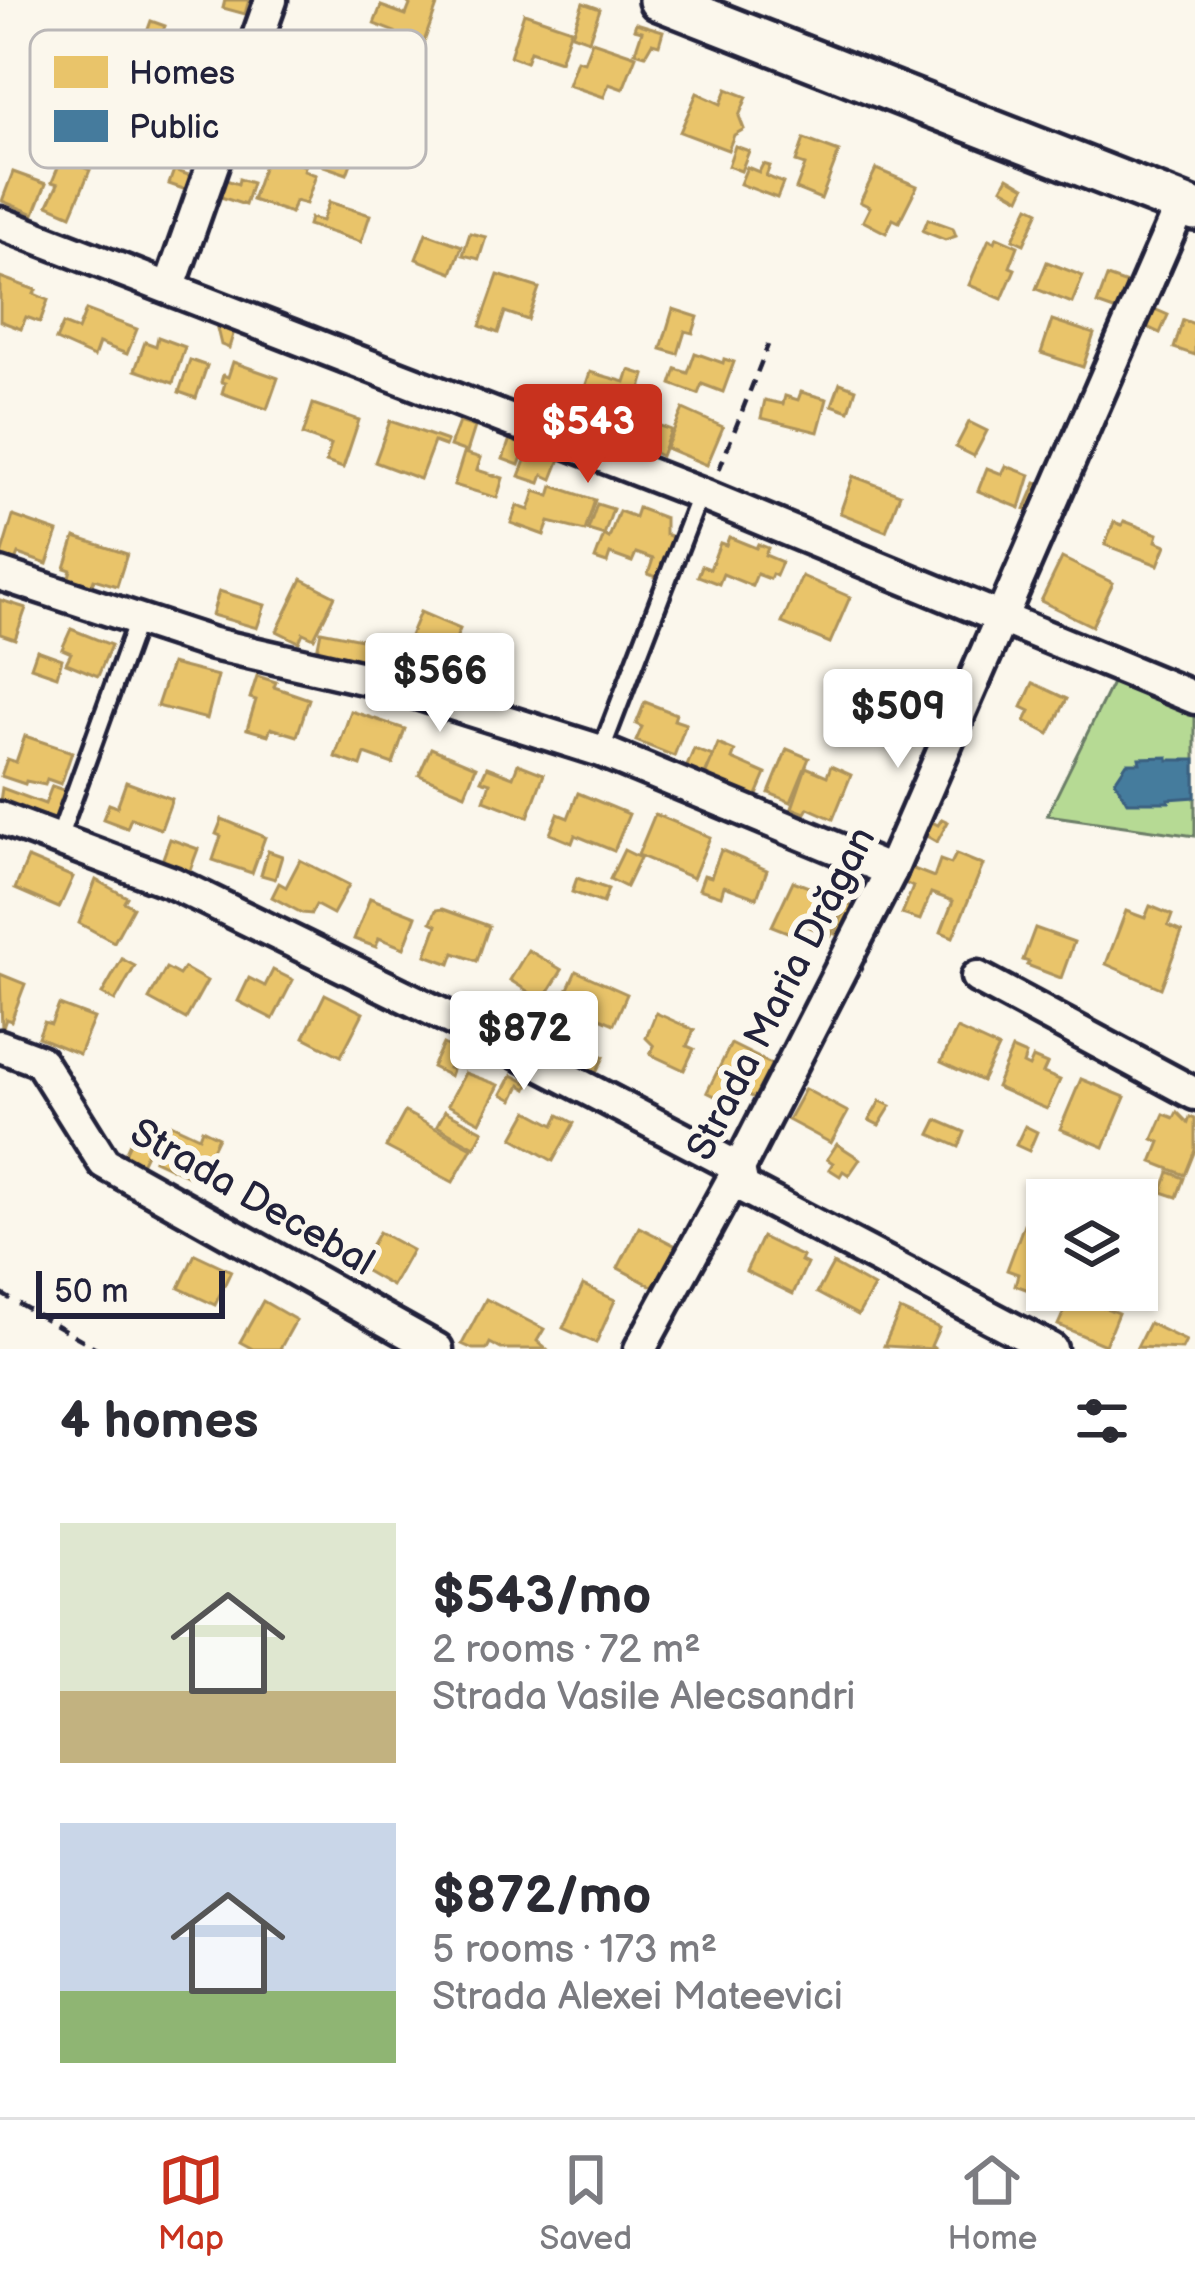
<!DOCTYPE html>
<html lang="en">
<head>
<meta charset="utf-8">
<style>
	:root { --surface:#fff; --page:#f2f2f3; --text:#2b2b33; --muted:#7c7c81; --line:#e1e1e2; --accent:#c8321e }
	body { margin:0; font-family:"Balsamiq Sans",sans-serif; background:var(--page); color:var(--text); height:100vh; display:flex; flex-direction:column; font-size:45px; white-space:nowrap }
	* { box-sizing:border-box; margin:0 }
	p { font-size:39px; color:var(--muted) }
	.icon { flex:none; width:66px; height:66px; fill:none; stroke:currentColor; stroke-width:2; stroke-linecap:round; stroke-linejoin:round }
	.map { position:relative; height:1349px; overflow:hidden }
	.drawer { display:flex; flex-direction:column; background:var(--surface); flex:1 }
	.drawer>* { flex:none }
	.buttons { position:absolute; left:1026px; top:1179px; display:grid; gap:24px }
	.buttons a { display:grid; place-items:center; width:132px; height:132px; border-radius:0px; background:var(--surface); box-shadow:0 3px 9px #0004; font-size:60px }
	.scale { position:absolute; left:36px; bottom:30px; width:189px; box-sizing:border-box; padding-left:12px; border:6px solid #22223b; border-top:0; font-size:33px; line-height:42px; white-space:nowrap; color:#22223b; -webkit-text-stroke:9px #fbf7ec; paint-order:stroke }
	.price { position:absolute; translate:-50% -102px; padding:0 27px; border-radius:12px; background:#fff; color:#222; font-size:39px; line-height:78px; filter:drop-shadow(0 3px 6px #0008) }
	.price::after { content:''; position:absolute; left:50%; top:72px; width:36px; height:27px; margin-left:-18px; background:inherit; clip-path:polygon(0 0,100% 0,50% 100%) }
	.price.current { background:var(--accent); color:#fff }
	ul { padding:0; list-style:none }
	li { display:flex; align-items:center; gap:36px; height:300px; padding:0 60px }
	li span { display:grid; place-items:center; flex:none; width:336px; height:240px; border-radius:0px; color:#555 }
	li>.icon { margin-inline-start:auto }
	span .icon { width:144px; height:144px; fill:#fffc; stroke-width:1 }
	li b { font-size:51px }
	h2 { display:flex; justify-content:space-between; align-items:center; height:144px; padding:0 60px; font-size:51px }
	.tab-bar { display:flex; justify-content:space-around; align-items:center; height:168px; border-top:3px solid var(--line); background:var(--surface); font-size:33px; color:var(--muted) }
	.tab-bar a { display:grid; justify-items:center; gap:6px }
	.tab-bar .current { color:var(--accent) }
	.map>svg:first-child { display:block }
</style>
</head>
<body>
<div class="map">
<svg width="1195" height="1349" viewBox="0 0 1195 1349">
	<rect width="100%" height="100%" fill="#fbf7ec"/>
	<filter id="ink" filterUnits="userSpaceOnUse"><feTurbulence type="fractalNoise" baseFrequency=".00833" numOctaves="2"/><feDisplacementMap in="SourceGraphic" scale="24" xChannelSelector="R" yChannelSelector="G"/><feConvolveMatrix kernelMatrix="1 2 1 2 8 2 1 2 1" color-interpolation-filters="sRGB"/></filter>
	<g filter="url(#ink)">
		<path fill="#b6da94" stroke="#6c7e68" stroke-width="3" d="M1113,681L1195,716V836L1047,815Z"/>
		<g fill="#e9c46a" stroke="#ad935c" stroke-width="3">
			<path d="M225,0H249L245,14L223,8Z"/>
			<path d="M405,0H439L421,50L392,40L395,32L374,24L381,6L406,15L410,5Z"/>
			<path d="M583,3L600,9L589,40L572,34Z"/>
			<path d="M524,13L571,29L560,61L530,51L526,62L510,56Z"/>
			<path d="M151,21L165,26L151,62L138,57Z"/>
			<path d="M636,23L663,31L659,45L652,43L645,55L635,52L642,31L634,29Z"/>
			<path d="M592,41L636,56L623,89L609,84L604,97L568,85L577,60L584,62Z"/>
			<path d="M727,89L747,97L739,116L744,129L734,135L728,150L680,132L697,93L721,104Z"/>
			<path d="M159,129L201,143L192,167L169,158L165,170L138,160L143,147L152,150Z"/>
			<path d="M804,139L839,152L821,199L796,189L805,165L796,162Z"/>
			<path d="M735,146L749,151L741,171L728,166Z"/>
			<path d="M270,147L285,152L283,158L305,166L304,171L316,175L306,204L295,201L291,213L252,200Z"/>
			<path d="M331,149L353,158L347,174L324,166Z"/>
			<path d="M62,158L90,170L71,215L48,205L58,184L52,182Z"/>
			<path d="M763,164L770,166L766,176L783,183L777,198L740,184L747,167L759,172Z"/>
			<path d="M876,169L917,186L899,222L893,219L886,233L863,221L870,207L860,202Z"/>
			<path d="M174,170L200,179L195,193L169,184Z"/>
			<path d="M13,172L46,184L34,214L2,201Z"/>
			<path d="M217,177L238,184L239,179L252,183L245,205L212,194Z"/>
			<path d="M1008,177L1025,187L1020,198L1002,188Z"/>
			<path d="M329,202L370,215L361,242L308,225L310,218L322,221Z"/>
			<path d="M1029,206L1039,211L1024,244L1013,239Z"/>
			<path d="M928,219L953,228L956,236L945,240L923,231Z"/>
			<path d="M426,233L462,246L452,273L416,259Z"/>
			<path d="M470,233L486,237L479,259L463,255Z"/>
			<path d="M997,237L1018,246L1010,267L1015,269L1002,299L969,285L989,239L995,242Z"/>
			<path d="M1047,262L1083,276L1072,303L1036,289Z"/>
			<path d="M498,275L539,288L528,320L505,312L498,333L480,326Z"/>
			<path d="M0,277L36,290L34,294L48,300L40,322L26,317L21,329L0,321Z"/>
			<path d="M1107,277L1127,284L1117,311L1097,304Z"/>
			<path d="M1152,308L1168,315L1160,333L1143,325Z"/>
			<path d="M673,309L698,317L693,333L685,331L678,354L661,349Z"/>
			<path d="M86,310L137,329L127,354L99,343L94,357L56,340L63,324L78,330Z"/>
			<path d="M215,320L235,328L229,348L221,345Z"/>
			<path d="M1052,320L1094,334L1083,367L1041,353Z"/>
			<path d="M1183,320L1195,324V355L1174,348Z"/>
			<path d="M158,337L185,347L173,383L135,370L145,342L156,346Z"/>
			<path d="M695,353L723,363L724,359L734,362L723,392L702,384L698,394L671,384L676,369L688,373Z"/>
			<path d="M190,360L207,366L196,398L179,392Z"/>
			<path d="M233,362L278,378L267,409L222,393L225,383L221,382L223,375L228,377Z"/>
			<path d="M629,370L645,375L632,419L580,403L590,372L625,382Z"/>
			<path d="M840,383L856,389L849,411L832,405Z"/>
			<path d="M801,392L827,399L818,432L761,418L765,400L783,404L785,396L798,400Z"/>
			<path d="M313,404L359,420L343,468L326,462L331,445L303,435Z"/>
			<path d="M683,409L723,427L707,465L666,448Z"/>
			<path d="M635,417L671,430L661,456L626,439Z"/>
			<path d="M390,421L447,441L445,446L434,442L420,479L375,462Z"/>
			<path d="M459,422L475,427L467,452L450,446Z"/>
			<path d="M969,422L987,431L974,456L956,447Z"/>
			<path d="M511,436L527,442L519,465L503,459Z"/>
			<path d="M530,448L560,459L552,479L543,475L540,483L519,476Z"/>
			<path d="M464,453L481,458L477,470L503,478L497,498L454,485Z"/>
			<path d="M1006,466L1030,475L1020,508L978,491L987,468L1002,474Z"/>
			<path d="M853,476L900,494L886,531L840,513Z"/>
			<path d="M1036,483L1044,485L1034,515L1025,509Z"/>
			<path d="M553,486L595,500L585,531L549,522L544,535L511,523L517,506L529,510L535,491L550,496Z"/>
			<path d="M597,504L613,509L604,535L588,530Z"/>
			<path d="M638,508L665,518V534L675,538L660,578L648,574L653,559L636,553L632,562L610,554L607,563L595,559L604,535L609,538L619,511L635,517Z"/>
			<path d="M13,516L58,532L47,564L18,554L14,564L0,559Z"/>
			<path d="M1124,521L1158,534L1156,541L1166,545L1158,565L1105,545L1114,522L1122,525Z"/>
			<path d="M75,537L127,554L117,586L94,579L91,587L68,580L71,570L65,568Z"/>
			<path d="M729,537L756,548L758,544L768,548L765,555L782,562L776,576L772,574L770,579L757,574L752,586L723,574L719,584L698,576L702,566L710,569L720,543L726,545Z"/>
			<path d="M1062,558L1113,583L1092,626L1041,601Z"/>
			<path d="M802,576L850,597L830,643L782,623Z"/>
			<path d="M302,579L335,596L314,638L303,633L299,642L277,631Z"/>
			<path d="M219,591L265,605L257,628L212,615Z"/>
			<path d="M0,600L26,608L15,639L0,634Z"/>
			<path d="M420,612L460,629L443,670L407,655L410,649L405,648Z"/>
			<path d="M71,629L111,645L98,676L66,663L71,653L62,649Z"/>
			<path d="M321,631L366,640L363,660L317,651Z"/>
			<path d="M37,650L62,659L57,676L31,667Z"/>
			<path d="M171,664L218,676L207,719L157,706Z"/>
			<path d="M257,676L276,682L274,687L309,699L297,736L271,728L268,735L247,729L256,700L250,698Z"/>
			<path d="M1033,683L1067,699L1049,734L1025,721L1030,711L1022,707Z"/>
			<path d="M645,702L676,714L674,720L686,724L674,756L636,741L642,727L636,724Z"/>
			<path d="M351,711L405,729L393,764L365,754L361,766L335,757Z"/>
			<path d="M25,736L72,752L61,784L47,779L45,785L26,781L25,784L1,776L7,759L16,762Z"/>
			<path d="M718,744L735,751L732,759L766,774L754,802L703,781Z"/>
			<path d="M431,748L476,767L465,794L419,775Z"/>
			<path d="M694,749L713,756L703,779L685,771Z"/>
			<path d="M787,749L809,758L791,802L769,793Z"/>
			<path d="M518,764L544,774L528,817L484,800L490,783L481,780L487,767L513,777Z"/>
			<path d="M831,766L851,775L833,819L808,808L805,813L792,808L806,767L827,776Z"/>
			<path d="M126,782L172,799L161,829L131,818L127,828L103,819L109,804L117,807Z"/>
			<path d="M52,786L69,792L58,820L0,801L2,788L45,804Z"/>
			<path d="M578,793L629,814L614,851L575,835L572,843L550,834L558,814L568,818Z"/>
			<path d="M655,814L710,837L693,878L638,855Z"/>
			<path d="M222,819L265,837L252,873L213,860L221,836L216,834Z"/>
			<path d="M942,819L948,822L937,842L923,834L930,821L938,825Z"/>
			<path d="M170,839L198,849L189,873L162,861Z"/>
			<path d="M624,850L640,858L626,887L610,879Z"/>
			<path d="M721,850L767,870L757,898L724,886L721,896L699,889L704,875L711,877Z"/>
			<path d="M268,851L282,856L275,879L261,875Z"/>
			<path d="M956,854L983,865L953,937L941,932L953,901L931,893L920,920L902,914L913,887L905,883L911,868L934,877L940,860L951,864Z"/>
			<path d="M28,858L73,877L59,908L15,889Z"/>
			<path d="M300,860L349,885L333,914L316,905L311,914L302,913L272,897L279,883L286,887Z"/>
			<path d="M577,878L608,889L603,903L572,892Z"/>
			<path d="M96,880L127,897L124,902L133,907L114,942L79,923Z"/>
			<path d="M793,881L845,901L831,936L805,925L800,937L772,926Z"/>
			<path d="M370,898L416,916L404,948L379,938L376,947L354,939Z"/>
			<path d="M847,904L858,909L846,939L835,934Z"/>
			<path d="M1150,906L1172,915L1168,926L1182,932L1161,988L1106,964L1126,911L1145,918Z"/>
			<path d="M442,909L489,926L477,961L454,953L450,964L426,955L437,925L431,922L436,910Z"/>
			<path d="M1035,928L1074,942L1061,978L1027,965L1029,962L1023,960Z"/>
			<path d="M528,950L562,970L543,1001L510,980Z"/>
			<path d="M122,959L135,966L115,1001L102,994Z"/>
			<path d="M166,968L179,975L184,968L207,981L186,1019L149,999Z"/>
			<path d="M273,970L293,980L273,1019L238,1001L249,978L265,986Z"/>
			<path d="M576,971L627,994L614,1024L591,1014L587,1024L558,1011Z"/>
			<path d="M0,974L25,984L11,1021L6,1019L2,1030Z"/>
			<path d="M325,994L363,1013L341,1056L304,1037Z"/>
			<path d="M59,1005L94,1018L79,1054L38,1037L44,1022L51,1024Z"/>
			<path d="M500,1005L510,1012L502,1027L491,1022Z"/>
			<path d="M656,1013L694,1030L687,1046L694,1049L684,1070L650,1054L654,1046L646,1038Z"/>
			<path d="M533,1020L548,1029L538,1047L522,1039Z"/>
			<path d="M957,1029L998,1048L982,1081L941,1062Z"/>
			<path d="M576,1043L604,1057L594,1077L565,1062Z"/>
			<path d="M443,1044L457,1051L448,1068L452,1070L450,1076L432,1067Z"/>
			<path d="M731,1044L775,1066L759,1100L736,1089L729,1103L707,1092Z"/>
			<path d="M1012,1049L1026,1055L1023,1064L1029,1067L1033,1058L1047,1064L1043,1073L1060,1080L1047,1109L996,1087Z"/>
			<path d="M465,1073L499,1085L480,1122L448,1105Z"/>
			<path d="M512,1075L529,1084L527,1089L520,1085L513,1100L502,1094Z"/>
			<path d="M1081,1079L1125,1097L1104,1147L1060,1129Z"/>
			<path d="M805,1089L848,1112L831,1143L788,1120Z"/>
			<path d="M880,1101L891,1106L879,1125L869,1120Z"/>
			<path d="M445,1111L483,1131L475,1147L437,1126Z"/>
			<path d="M528,1111L554,1125L559,1115L574,1123L553,1161L513,1138Z"/>
			<path d="M405,1112L472,1148L453,1182L386,1147Z"/>
			<path d="M1177,1112L1188,1123L1190,1117L1195,1119V1150L1185,1175L1152,1162L1160,1142L1153,1139L1164,1114L1174,1118Z"/>
			<path d="M937,1120L965,1132L959,1147L930,1134Z"/>
			<path d="M171,1124L199,1137L202,1129L218,1137L197,1180L154,1160Z"/>
			<path d="M1025,1126L1037,1132L1029,1151L1016,1145Z"/>
			<path d="M134,1134L151,1143L140,1166L123,1158Z"/>
			<path d="M837,1144L860,1159L849,1175L843,1171L840,1176L829,1169L833,1163L827,1159Z"/>
			<path d="M1169,1172L1184,1178L1177,1197L1162,1192Z"/>
			<path d="M1024,1224L1047,1233V1267L1037,1293L1015,1285L1018,1274L1007,1270Z"/>
			<path d="M639,1227L676,1246L654,1287L618,1268Z"/>
			<path d="M379,1232L412,1250L392,1286L359,1267Z"/>
			<path d="M762,1237L803,1257L801,1261L807,1264L793,1294L746,1271Z"/>
			<path d="M195,1254L231,1271L215,1305L179,1288Z"/>
			<path d="M833,1264L874,1287L858,1315L817,1293Z"/>
			<path d="M583,1285L615,1300L596,1343L563,1328Z"/>
			<path d="M1072,1294L1118,1313L1105,1345L1058,1325Z"/>
			<path d="M486,1299L544,1329L537,1341L546,1349H501L490,1343L487,1349H473L462,1344Z"/>
			<path d="M263,1301L296,1320L280,1349H253L240,1342Z"/>
			<path d="M900,1310L939,1328L931,1346L935,1349L884,1346Z"/>
			<path d="M1149,1323L1186,1341L1182,1349L1137,1347Z"/>
		</g>
		<path fill="#457b9d" stroke="#3a6080" stroke-width="3" d="M1168,757V760H1195V797L1168,799L1169,802H1127L1115,781L1127,763H1140L1139,758Z"/>
		<g fill="none" stroke-linecap="round" stroke-linejoin="round">
			<defs>
				<g id="service">
					<path d="M601,751L700,494"/>
					<path d="M58,840L137,621"/>
				</g>
				<g id="minor">
					<path d="M0,223L708,497L1195,698"/>
					<path d="M170,286L271,0"/>
					<path d="M0,574L213,644L385,683L601,751L891,871"/>
					<path d="M0,818L173,883L478,1032L739,1168L743,1187L1051,1349"/>
					<path d="M977,977L1195,1094"/>
					<path d="M0,1046L40,1061L104,1163L437,1349"/>
					<path d="M640,1349L739,1168L891,871L1181,205"/>
				</g>
				<path id="tertiary" d="M659,0L1195,210"/>
			</defs>
			<use href="#service" stroke="#22223b" stroke-width="24"/>
			<use href="#minor" stroke="#22223b" stroke-width="39"/>
			<use href="#tertiary" stroke="#22223b" stroke-width="48"/>
			<g stroke="#22223b" stroke-width="4.5" stroke-dasharray="12 9" stroke-linecap="butt">
				<path d="M719,470L768,345"/>
				<path d="M0,1293L98,1349"/>
			</g>
			<use href="#service" stroke="#fbf7ec" stroke-width="15"/>
			<use href="#minor" stroke="#fbf7ec" stroke-width="30"/>
			<use href="#tertiary" stroke="#fbf7ec" stroke-width="39"/>
		</g>
	</g>
	<g text-anchor="middle" dominant-baseline="central" stroke-width="12" stroke-linejoin="round" paint-order="stroke">
		<g font-size="39" fill="#22223b" stroke="#fbf7ec">
			<text transform="translate(782 994) rotate(-63)">Strada Maria Drăgan</text>
			<text transform="translate(252 1198) rotate(30)">Strada Decebal</text>
		</g>
	</g>
	<rect x="30" y="30" width="396" height="138" rx="18" fill="#fbf7ec" stroke="#bab7b7" stroke-width="3"/>
	<rect x="54" y="56" width="54" height="32" fill="#e9c46a"/>
	<rect x="54" y="110" width="54" height="32" fill="#457b9d"/>
	<g font-size="33" fill="#22223b">
		<text x="129" y="84">Homes</text>
		<text x="129" y="138">Public</text>
	</g>
</svg>
<div class="buttons">
<a><svg class="icon" aria-label="layers" viewBox="0 0 24 24"><path d="M12 4l9 5-9 5-9-5zM3 14l9 5 9-5"/></svg></a>
</div>
<div class="scale">50 m</div>
<b class="price current" style="left:588px;top:486px">$543</b>
<b class="price" style="left:440px;top:735px">$566</b>
<b class="price" style="left:898px;top:771px">$509</b>
<b class="price" style="left:524px;top:1093px">$872</b>
</div>
<section class="drawer">
<h2>4 homes<svg class="icon" aria-label="filters" viewBox="0 0 24 24"><path d="M4 7h16M4 17h16"/><circle cx="9" cy="7" r="2"/><circle cx="15" cy="17" r="2"/></svg></h2>
<ul>
<li><span style="background:linear-gradient(#dfe7d0 70%,#c2b280 0)"><svg class="icon" aria-label="home" viewBox="0 0 24 24"><path d="M3 11l9-7 9 7M6 9v11h12V9"/></svg></span><div><b>$543/mo</b><p>2 rooms · 72 m²</p><p>Strada Vasile Alecsandri</p></div></li>
<li><span style="background:linear-gradient(#c9d6e8 70%,#8fb573 0)"><svg class="icon" aria-label="home" viewBox="0 0 24 24"><path d="M3 11l9-7 9 7M6 9v11h12V9"/></svg></span><div><b>$872/mo</b><p>5 rooms · 173 m²</p><p>Strada Alexei Mateevici</p></div></li>
</ul>
</section>
<nav class="tab-bar">
<a class="current"><svg class="icon" aria-label="map" viewBox="0 0 24 24"><path d="M3 6l6-2 6 2 6-2v14l-6 2-6-2-6 2zM9 4v14M15 6v14"/></svg>Map</a>
<a><svg class="icon" aria-label="saved" viewBox="0 0 24 24"><path d="M7 4h10v16l-5-4-5 4z"/></svg>Saved</a>
<a><svg class="icon" aria-label="home" viewBox="0 0 24 24"><path d="M3 11l9-7 9 7M6 9v11h12V9"/></svg>Home</a>
</nav>
</body>
</html>
